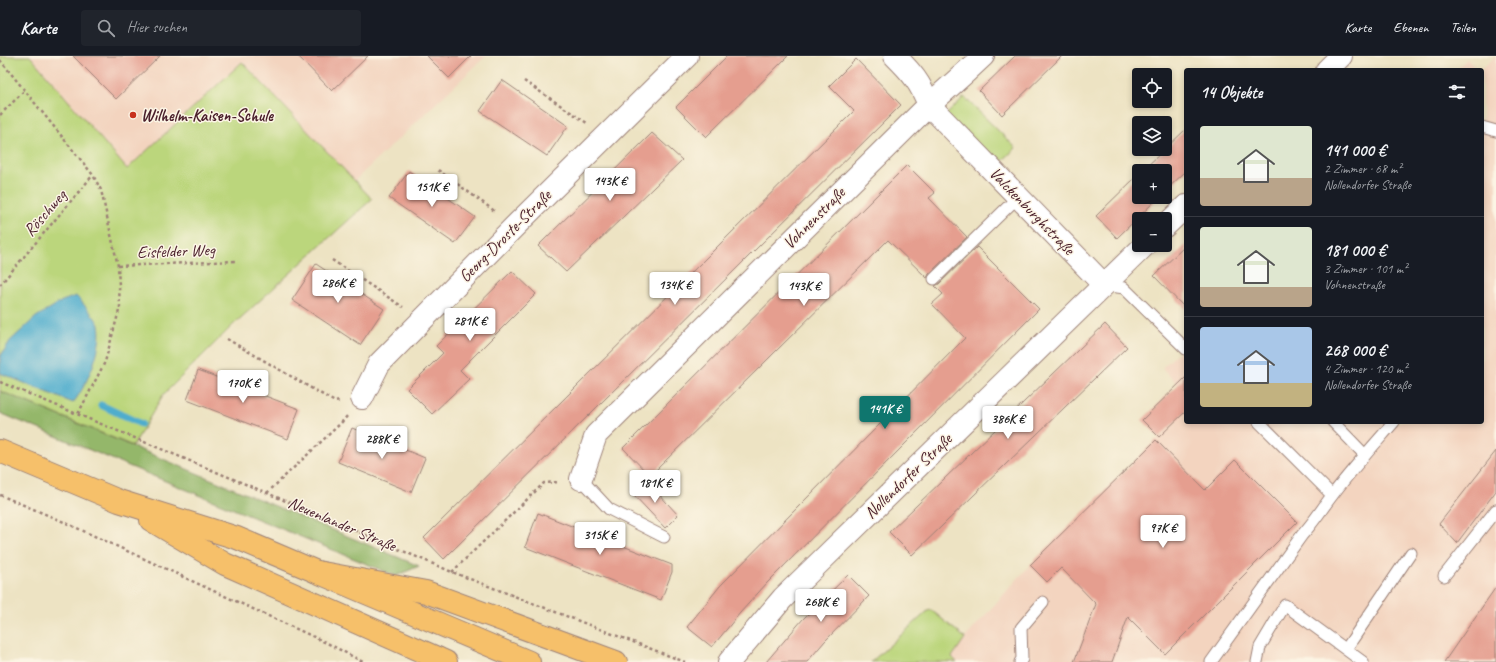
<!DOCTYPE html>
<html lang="de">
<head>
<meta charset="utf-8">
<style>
	:root { --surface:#171b24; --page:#20242c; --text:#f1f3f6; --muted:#9ea1a6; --line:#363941; --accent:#0f766e }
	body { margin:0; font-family:Caveat,sans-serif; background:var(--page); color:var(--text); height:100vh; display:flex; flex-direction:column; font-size:15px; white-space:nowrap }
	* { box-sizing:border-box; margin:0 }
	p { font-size:13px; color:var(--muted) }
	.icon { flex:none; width:22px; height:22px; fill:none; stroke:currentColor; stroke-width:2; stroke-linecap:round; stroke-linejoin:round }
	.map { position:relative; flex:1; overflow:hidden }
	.sheet { position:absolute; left:1184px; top:12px; width:300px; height:356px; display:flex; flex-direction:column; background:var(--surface); border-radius:4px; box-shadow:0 2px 6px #0003 }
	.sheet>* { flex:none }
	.fabs { position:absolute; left:1132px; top:12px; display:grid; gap:8px }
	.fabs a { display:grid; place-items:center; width:40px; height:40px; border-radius:4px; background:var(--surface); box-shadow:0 2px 6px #0003; font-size:20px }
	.price { position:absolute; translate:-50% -34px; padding:0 9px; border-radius:4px; background:#fff; color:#222; font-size:13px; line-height:26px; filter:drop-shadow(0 1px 2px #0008) }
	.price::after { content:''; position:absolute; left:50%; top:24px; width:12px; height:9px; margin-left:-6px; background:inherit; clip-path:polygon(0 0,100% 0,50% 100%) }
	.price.selected { background:var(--accent); color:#fff }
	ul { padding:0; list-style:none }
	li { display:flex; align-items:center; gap:12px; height:100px; padding:0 16px }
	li+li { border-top:1px solid var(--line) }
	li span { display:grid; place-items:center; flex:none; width:112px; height:80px; border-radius:4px; color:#555 }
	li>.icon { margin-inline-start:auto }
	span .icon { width:48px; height:48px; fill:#fffc; stroke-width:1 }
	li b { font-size:17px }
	h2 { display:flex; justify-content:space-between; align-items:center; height:48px; padding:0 16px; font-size:17px }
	header { display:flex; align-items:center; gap:24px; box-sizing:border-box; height:56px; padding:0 20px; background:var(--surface); border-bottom:1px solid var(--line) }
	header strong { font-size:19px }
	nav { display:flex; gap:22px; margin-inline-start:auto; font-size:14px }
	.search { width:280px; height:36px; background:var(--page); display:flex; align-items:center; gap:10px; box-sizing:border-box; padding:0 14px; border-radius:4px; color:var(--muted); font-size:15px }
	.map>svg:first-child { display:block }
</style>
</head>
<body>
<header>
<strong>Karte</strong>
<div class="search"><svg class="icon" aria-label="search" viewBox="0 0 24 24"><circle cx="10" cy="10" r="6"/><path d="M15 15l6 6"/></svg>Hier suchen</div>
<nav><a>Karte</a><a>Ebenen</a><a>Teilen</a></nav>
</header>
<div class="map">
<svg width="1496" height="606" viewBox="0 0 1496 606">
	<rect width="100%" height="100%" fill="#fcf5e5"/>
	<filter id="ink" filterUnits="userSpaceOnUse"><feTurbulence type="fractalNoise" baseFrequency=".025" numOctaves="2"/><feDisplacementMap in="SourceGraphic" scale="8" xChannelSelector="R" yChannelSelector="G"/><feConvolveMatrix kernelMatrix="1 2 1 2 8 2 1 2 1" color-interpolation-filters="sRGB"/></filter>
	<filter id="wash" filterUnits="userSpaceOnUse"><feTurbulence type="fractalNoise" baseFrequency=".012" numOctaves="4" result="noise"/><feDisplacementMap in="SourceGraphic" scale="16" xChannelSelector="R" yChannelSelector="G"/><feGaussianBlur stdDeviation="0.9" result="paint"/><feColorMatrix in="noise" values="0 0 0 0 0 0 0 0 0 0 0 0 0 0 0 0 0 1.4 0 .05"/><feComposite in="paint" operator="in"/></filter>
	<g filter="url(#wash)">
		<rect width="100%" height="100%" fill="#ede3c3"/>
		<g fill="#f3d4bf">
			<path d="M30,0H486L354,125L243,6L127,113Z"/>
			<path d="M1496,0V606H957L952,601L965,582L1030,509L1186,355V366H1482V14H1480Z"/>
			<path d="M1467,3L1477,14H1456Z"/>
			<path d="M1186,289V337L1162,312Z"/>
		</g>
		<g fill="#bbd67b" stroke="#827a53">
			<path d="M0,0H30L127,113L242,6L372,143L234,268L163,339L133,390L0,335Z"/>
			<path d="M964,41L1016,92L988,118L944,61Z"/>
			<path d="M930,553L965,582L952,601L957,606H871Z"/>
		</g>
		<path fill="#94b76b" stroke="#6f6b4b" d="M0,335L419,510L396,520L0,357Z"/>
		<path fill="#4fadcd" stroke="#4c667c" d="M76,240C81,245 98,264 99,269C104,291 86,331 73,347L0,317V301L10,285L36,261L62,245Z"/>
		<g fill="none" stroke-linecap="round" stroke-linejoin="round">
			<path stroke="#4fadcd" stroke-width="7" d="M101,349L141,368"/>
		</g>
		<g id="blocks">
			<g fill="#e59e8f">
				<path d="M73,0H160L116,43Z"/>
				<path d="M298,0H368L332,35Z"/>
				<path d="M427,0H471L449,22Z"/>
				<path d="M727,0H788L706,81L676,51Z"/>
				<path d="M1015,0H1062L1002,59L979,35Z"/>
				<path d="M856,3L901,49L444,503L424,482L854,55L829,30Z"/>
				<path d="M502,24L568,70L547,100L480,55Z"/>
				<path d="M1186,73V115L1165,135V115H1142Z"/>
				<path d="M652,77L682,104L566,216L538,190Z"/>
				<path d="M907,109L935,137L929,142L967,181L929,218L927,222L888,184L650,420L623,392Z"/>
				<path d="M409,115L475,161L455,188L389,142Z"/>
				<path d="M1139,118V141H1159L1117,182L1096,160Z"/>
				<path d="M1186,189V253L1154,220Z"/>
				<path d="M977,191L1039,253L767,527L740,557L712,591L687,571L720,530L965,282L932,248L943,238L935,230L939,228Z"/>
				<path d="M316,208L384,253L360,289L292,244Z"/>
				<path d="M512,215L536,238L460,314L469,323L432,358L407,333L443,297L436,290Z"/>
				<path d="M1105,268L1127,291L912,499L889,476Z"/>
				<path d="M198,314L299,353L288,383L187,344Z"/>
				<path d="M1186,321V355L1159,381L1142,364Z"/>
				<path d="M352,372L425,402L411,436L338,406Z"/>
				<path d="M1156,384L1205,434L1235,404L1297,466L1165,598L1128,561L1112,606H1074L1096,548L1061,512L1047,526L1030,509Z"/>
				<path d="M1496,395V435L1457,487L1439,468Z"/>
				<path d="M646,424L678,459L665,472L632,437Z"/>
				<path d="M538,457L672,509V516L661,544L525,491Z"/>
				<path d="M848,519L869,540L825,585L807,606H766L803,563Z"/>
				<path d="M1496,531V606H1444Z"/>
			</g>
		</g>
	</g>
	<g filter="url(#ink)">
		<use href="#blocks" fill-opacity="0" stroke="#9c8177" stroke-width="1"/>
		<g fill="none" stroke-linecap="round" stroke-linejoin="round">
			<defs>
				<g id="lane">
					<path d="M1482,71L1496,75"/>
					<path d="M934,223L1018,141"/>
					<path d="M1104,229L1124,232L1186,293"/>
					<path d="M1259,366L1332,439"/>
					<path d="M1333,366L1365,399"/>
					<path d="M581,423L609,453L664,481"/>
					<path d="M1444,520L1496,454"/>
					<path d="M1346,593L1411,497"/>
					<path d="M1020,606L1022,603L1021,572L1043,546"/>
					<path d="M1211,606L1302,479C1314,466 1323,451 1334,437C1353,412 1374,389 1394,366"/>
					<path d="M1257,606L1260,591L1285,549L1363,606"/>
				</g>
				<g id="street">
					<path d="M895,0C912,17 920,26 929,49L1104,229"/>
					<path d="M1327,14L1341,0"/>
					<path d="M1165,170L1186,150"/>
					<path d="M362,342L379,308L515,170L687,0"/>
					<path d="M581,423L596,379L929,49L967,15L983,0"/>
					<path d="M729,606L783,542L1145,189"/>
				</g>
				<g id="primary">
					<path d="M0,395L119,445L237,482L317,516L426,536L616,606"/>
					<path d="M151,464L225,508L437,602L442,606"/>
				</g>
				<g id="highway">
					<path d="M317,516L529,606"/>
					<path d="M437,602L446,606"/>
				</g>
			</defs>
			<use href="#lane" stroke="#9c8177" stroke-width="13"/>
			<use href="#street" stroke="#9c8177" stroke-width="24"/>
			<use href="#primary" stroke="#9c8177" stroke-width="24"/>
			<use href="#highway" stroke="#9c8177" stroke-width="24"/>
			<g stroke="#9c8177" stroke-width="2.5" stroke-dasharray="3 3" stroke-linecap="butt">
				<path d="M0,4L93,119L101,134L118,210L120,251L105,306L78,358"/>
				<path d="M524,25L587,67"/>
				<path d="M0,59L25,34"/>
				<path d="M438,114L496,156"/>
				<path d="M332,204L403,251"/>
				<path d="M118,210L235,205"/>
				<path d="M0,229L93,119"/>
				<path d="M227,283L335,346L340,345"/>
				<path d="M0,326L267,437L452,516L685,606"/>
				<path d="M267,437L341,367L348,359"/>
				<path d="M0,439L64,466L329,588L363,606"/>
				<path d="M452,516L544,427L559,426"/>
			</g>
			<use href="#lane" stroke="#fff" stroke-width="11"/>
			<use href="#street" stroke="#fff" stroke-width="22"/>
			<use href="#primary" stroke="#f6c06b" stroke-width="22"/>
			<use href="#highway" stroke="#f6c06b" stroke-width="22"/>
		</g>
	</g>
	<circle fill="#c8321e" stroke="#fcf5e5" stroke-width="1.5" cx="133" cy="59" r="4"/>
	<g text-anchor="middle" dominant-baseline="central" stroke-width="3" stroke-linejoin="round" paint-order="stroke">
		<g font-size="17" font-weight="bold" fill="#4a1f2b" stroke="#fcf5e5" text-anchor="start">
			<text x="141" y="59">Wilhelm-Kaisen-Schule</text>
		</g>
		<g font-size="17" fill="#4a1f2b" stroke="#fcf5e5">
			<text transform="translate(1032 155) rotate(46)">Valckenburghstraße</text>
			<text transform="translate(45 157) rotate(-49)">Röschweg</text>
			<text transform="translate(814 162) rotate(-45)">Vohnenstraße</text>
			<text transform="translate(505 180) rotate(-45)">Georg-Droste-Straße</text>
			<text transform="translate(176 195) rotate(-2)">Eisfelder Weg</text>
			<text transform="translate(908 420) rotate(-44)">Nollendorfer Straße</text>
			<text transform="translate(342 468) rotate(23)">Neuenlander Straße</text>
		</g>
	</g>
</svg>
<div class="fabs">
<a><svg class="icon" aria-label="locate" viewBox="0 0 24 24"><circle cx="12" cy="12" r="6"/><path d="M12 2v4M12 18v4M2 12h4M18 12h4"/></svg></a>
<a><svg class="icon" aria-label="layers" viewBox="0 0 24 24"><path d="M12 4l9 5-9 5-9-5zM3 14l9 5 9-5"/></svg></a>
<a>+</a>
<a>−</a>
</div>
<b class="price" style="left:610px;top:146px">143K €</b>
<b class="price" style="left:432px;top:152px">151K €</b>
<b class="price" style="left:338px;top:248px">286K €</b>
<b class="price" style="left:675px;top:250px">134K €</b>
<b class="price" style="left:804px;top:251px">143K €</b>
<b class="price" style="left:470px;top:286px">281K €</b>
<b class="price" style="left:243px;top:348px">170K €</b>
<b class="price selected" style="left:885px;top:374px">141K €</b>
<b class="price" style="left:1008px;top:384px">386K €</b>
<b class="price" style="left:382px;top:404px">288K €</b>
<b class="price" style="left:655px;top:448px">181K €</b>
<b class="price" style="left:1163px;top:493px">97K €</b>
<b class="price" style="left:600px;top:500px">315K €</b>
<b class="price" style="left:821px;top:567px">268K €</b>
<section class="sheet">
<h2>14 Objekte<svg class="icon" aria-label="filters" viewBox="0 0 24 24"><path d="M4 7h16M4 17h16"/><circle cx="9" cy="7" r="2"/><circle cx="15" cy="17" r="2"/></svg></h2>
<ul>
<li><span style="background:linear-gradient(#dfe7d0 65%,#b9a48a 0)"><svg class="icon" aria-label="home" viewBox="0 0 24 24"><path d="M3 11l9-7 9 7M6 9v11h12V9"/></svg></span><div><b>141 000 €</b><p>2 Zimmer · 68 m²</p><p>Nollendorfer Straße</p></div></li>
<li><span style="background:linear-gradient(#dfe7d0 75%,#b9a48a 0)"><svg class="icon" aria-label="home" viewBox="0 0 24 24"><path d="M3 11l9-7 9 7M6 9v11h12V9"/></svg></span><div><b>181 000 €</b><p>3 Zimmer · 101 m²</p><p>Vohnenstraße</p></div></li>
<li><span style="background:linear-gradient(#a9c7e8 70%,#c2b280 0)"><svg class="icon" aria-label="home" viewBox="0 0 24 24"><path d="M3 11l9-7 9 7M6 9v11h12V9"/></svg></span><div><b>268 000 €</b><p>4 Zimmer · 120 m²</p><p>Nollendorfer Straße</p></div></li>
</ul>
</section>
</div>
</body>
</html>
